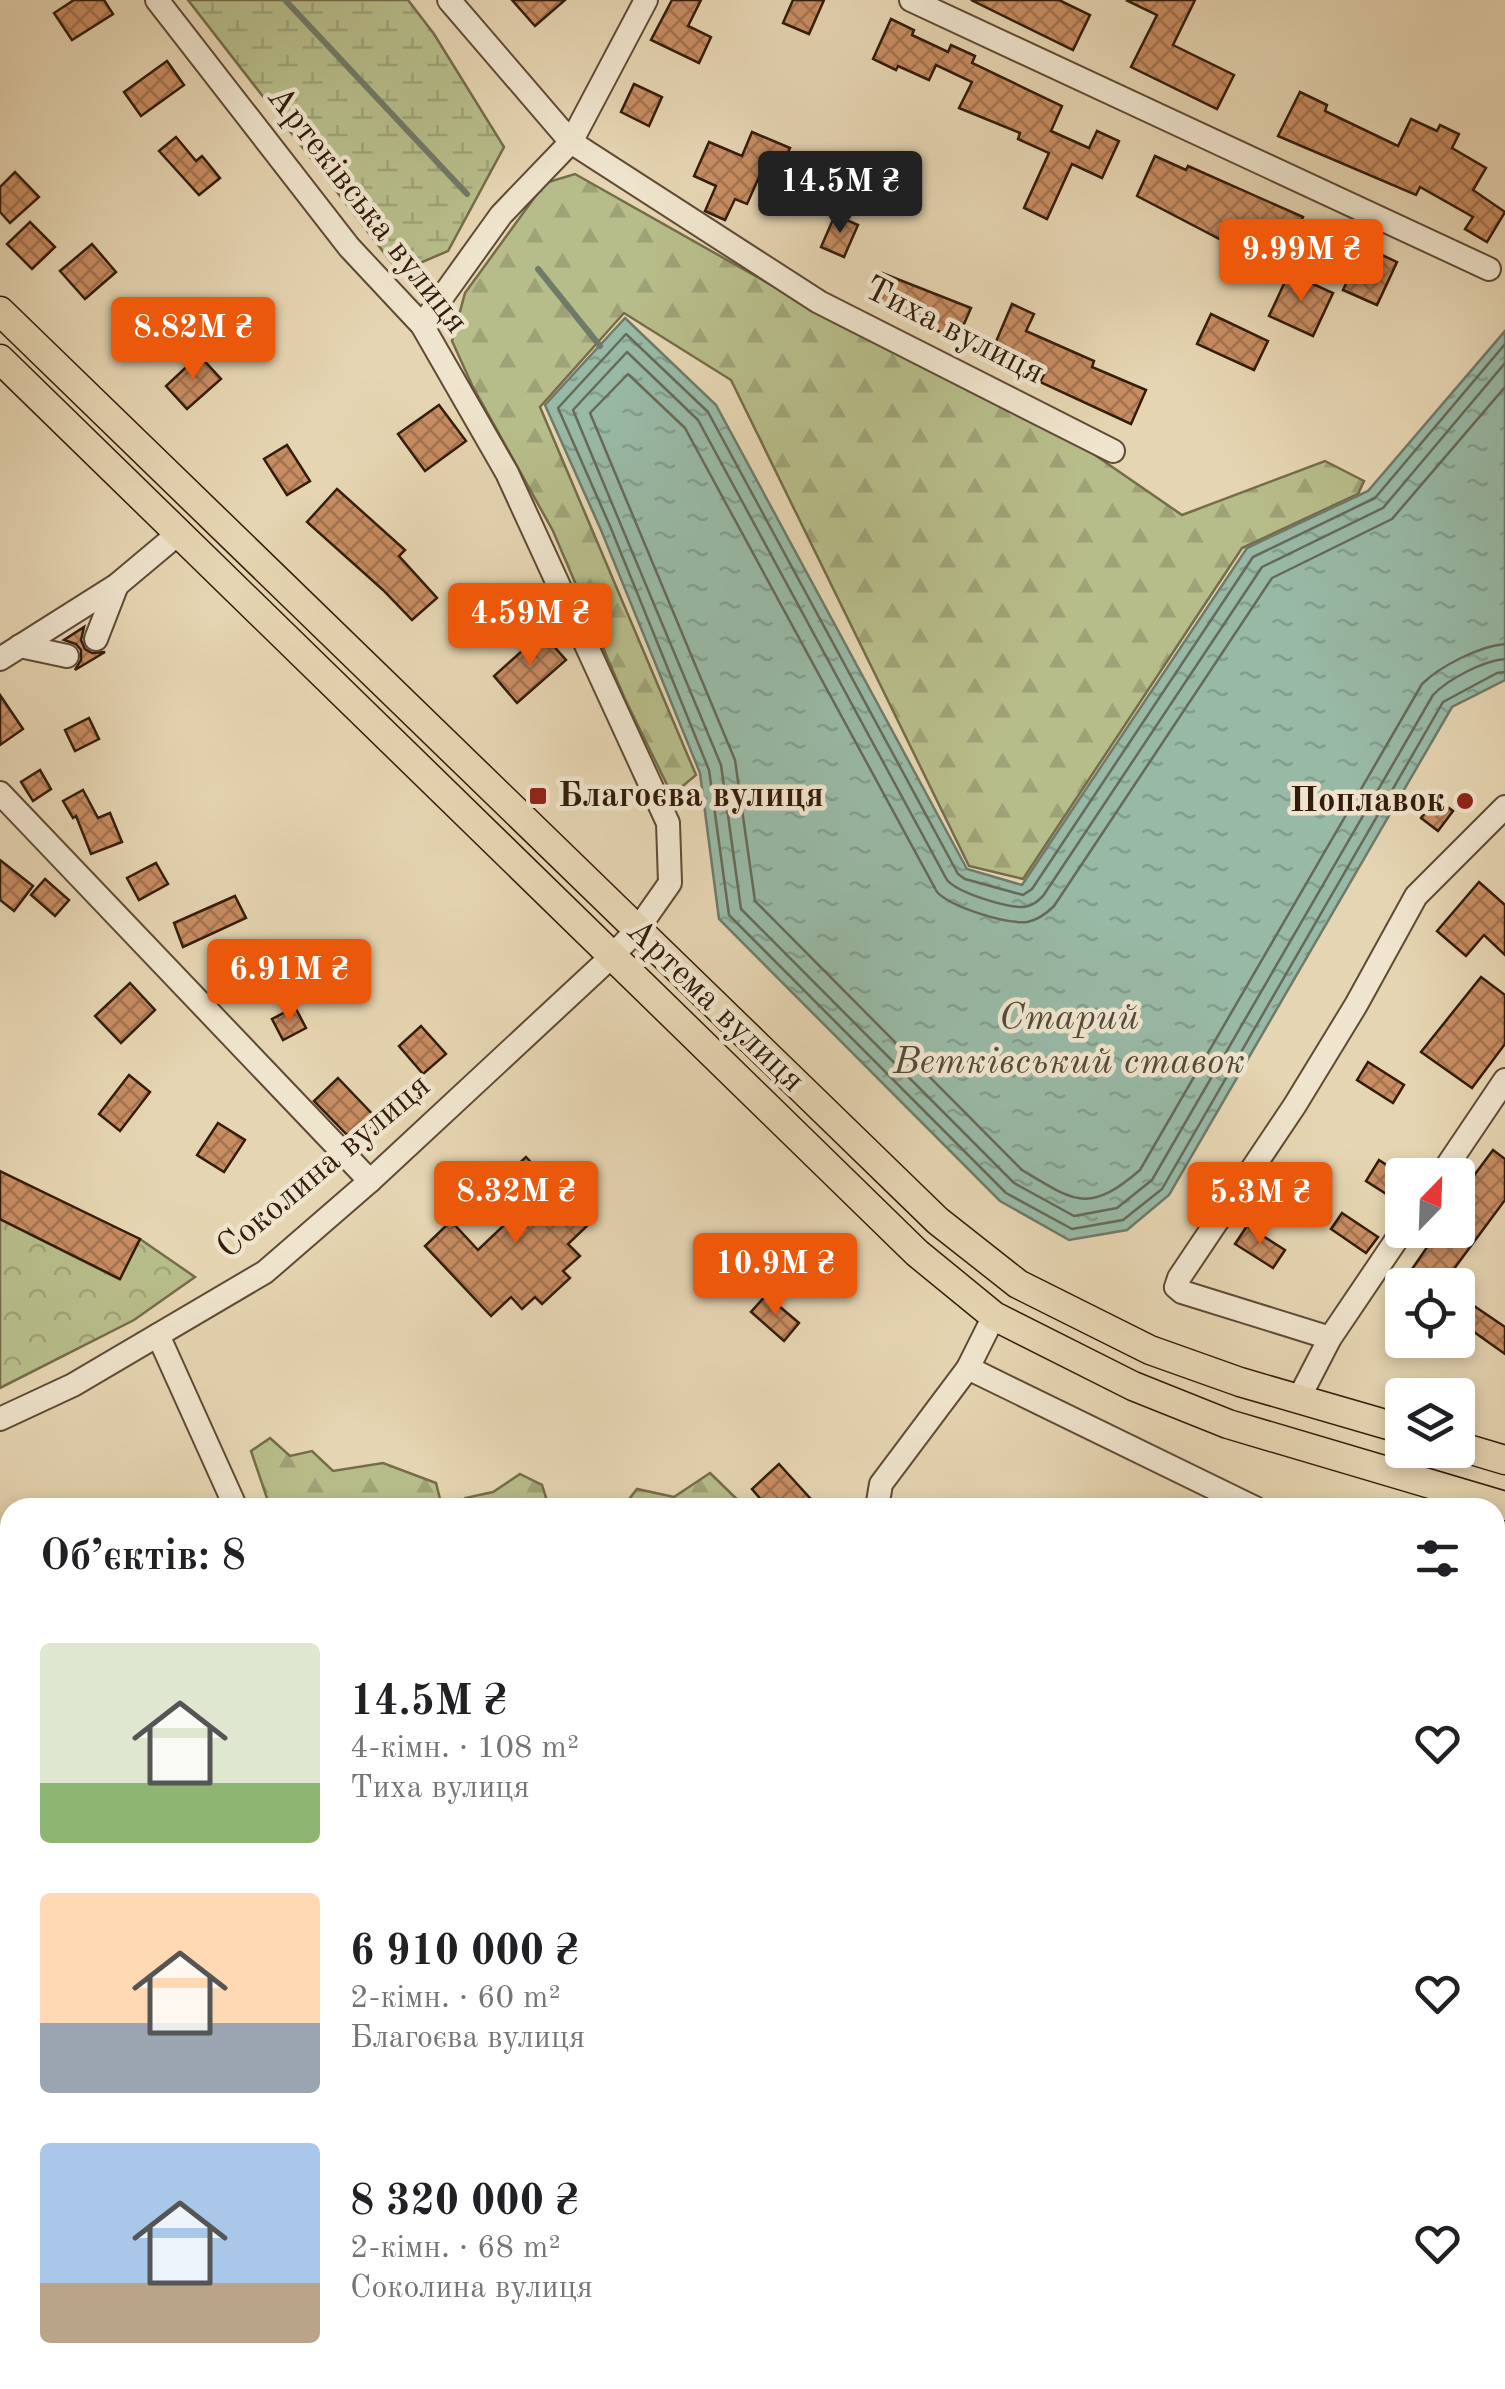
<!DOCTYPE html>
<html lang="uk">
<head>
<meta charset="utf-8">
<style>
	:root { --surface:#fff; --page:#f6f6f6; --text:#202124; --muted:#757577; --accent:#ea580c }
	body { margin:0; font-family:"Old Standard TT",serif; background:var(--page); color:var(--text); height:100vh; display:flex; flex-direction:column; font-size:38px; white-space:nowrap }
	* { box-sizing:border-box; margin:0 }
	p { font-size:32px; color:var(--muted) }
	.icon { flex:none; width:55px; height:55px; fill:none; stroke:currentColor; stroke-width:2; stroke-linecap:round; stroke-linejoin:round }
	.map { position:relative; flex:1; overflow:hidden }
	.drawer { position:absolute; left:0px; top:1498px; width:1505px; height:892px; display:flex; flex-direction:column; background:var(--surface); border-radius:30px 30px 0 0; box-shadow:0 5px 15px #0003 }
	.drawer>* { flex:none }
	.needle { width:65px; rotate:23deg }
	.controls { position:absolute; left:1385px; top:1158px; display:grid; gap:20px }
	.controls a { display:grid; place-items:center; width:90px; height:90px; border-radius:10px; background:var(--surface); box-shadow:0 5px 15px #0003; font-size:50px }
	.price { position:absolute; translate:-50% -85px; padding:0 22px; border-radius:10px; background:var(--accent); color:#fff; font-size:32px; line-height:65px; filter:drop-shadow(0 2px 5px #0008) }
	.price::after { content:''; position:absolute; left:50%; top:60px; width:30px; height:22px; margin-left:-15px; background:inherit; clip-path:polygon(0 0,100% 0,50% 100%) }
	.price.active { background:#222; color:#fff }
	ul { padding:0; list-style:none }
	li { display:flex; align-items:center; gap:30px; height:250px; padding:0 40px }
	li span { display:grid; place-items:center; flex:none; width:280px; height:200px; border-radius:10px; color:#555 }
	li>.icon { margin-inline-start:auto }
	span .icon { width:120px; height:120px; fill:#fffc; stroke-width:1 }
	li b { font-size:42px }
	h2 { display:flex; justify-content:space-between; align-items:center; height:120px; padding:0 40px; font-size:42px }
	.map>svg:first-child { display:block }
</style>
</head>
<body>
<div class="map">
<svg width="1505" height="2389" viewBox="0 0 1505 2389">
	<defs>
		<pattern id="forest-firs" width="22" height="20" patternUnits="userSpaceOnUse" patternTransform="scale(2.5)"><rect width="22" height="20" fill="#b7bd8a"/><path d="M5 1l3.5 6h-7zM16 11l3.5 6h-7z" fill="#9ea276"/></pattern>
		<pattern id="wetland-marsh" width="20" height="14" patternUnits="userSpaceOnUse" patternTransform="scale(2.5)"><rect width="20" height="14" fill="#b7bd8a"/><path d="M1 5h8M5 5V1M11 12h8M15 12V8" fill="none" stroke="#9ea276"/></pattern>
		<pattern id="park-crowns" width="20" height="18" patternUnits="userSpaceOnUse" patternTransform="scale(2.5)"><rect width="20" height="18" fill="#b7bd8a"/><path d="M2 6a3 3 0 1 1 6 0M12 15a3 3 0 1 1 6 0" fill="none" stroke="#9ea276"/></pattern>
		<pattern id="water-ripples" width="26" height="14" patternUnits="userSpaceOnUse" patternTransform="scale(2.5)"><rect width="26" height="14" fill="#98b9a6"/><path d="M2 4q2-2 4 0t4 0M15 11q2-2 4 0t4 0" fill="none" stroke="#839e8e"/></pattern>
		<pattern id="building-cross-hatch" width="8" height="8" patternUnits="userSpaceOnUse" patternTransform="scale(2.5)"><rect width="8" height="8" fill="#c88d62"/><path d="M0 0l8 8M0 8l8-8" fill="none" stroke="#a3724f"/></pattern>
	</defs>
	<rect width="100%" height="100%" fill="#e6d5b2"/>
	<filter id="stains"><feTurbulence type="fractalNoise" baseFrequency=".002" numOctaves="4"/><feColorMatrix values="0 0 0 0 .2 0 0 0 0 .09 0 0 0 0 .02 0 0 0 .5 -.17"/></filter>
	<radialGradient id="worn" r=".72"><stop offset=".6" stop-color="#630" stop-opacity="0"/><stop offset="1" stop-color="#630" stop-opacity=".3"/></radialGradient>
	<g fill="url(#forest-firs)" stroke="#756c4a" stroke-width="2.5">
		<path d="M575,174L812,308L1079,444L1182,515L1325,461L1364,481L1358,494L1242,548L1023,879L969,866L731,380L624,313L540,407L696,775L672,795L625,699L553,531L472,385L452,341L465,293L545,183Z"/>
		<path d="M270,1438L290,1456L312,1451L333,1471L383,1463L436,1483L442,1507H270L251,1451Z"/>
		<path d="M710,1473L745,1507H623L637,1489L674,1497Z"/>
		<path d="M520,1474L542,1485L549,1507H459L465,1498L493,1492Z"/>
	</g>
	<path fill="url(#wetland-marsh)" stroke="#756c4a" stroke-width="2.5" d="M188,0H408L434,34L504,147L448,251L399,272Z"/>
	<path fill="url(#park-crowns)" stroke="#756c4a" stroke-width="2.5" d="M0,1219L119,1279L140,1239L195,1277L134,1320L0,1388Z"/>
	<path fill="url(#water-ripples)" stroke="#707a68" stroke-width="2.5" d="M625,318L716,405L967,869L1022,885L1247,548L1368,491L1505,331V680L1452,707L1169,1195L1127,1230L1069,1240L1000,1201L719,919L700,773L601,530L545,405Z"/>
	<g fill="none" stroke-linecap="round" stroke-linejoin="round">
		<g stroke="#666a58" stroke-width="2.5">
			<path d="M1505,344L1375,498L1253,557L1032,889L1023,895L965,879L958,874L708,412L626,334L558,408L610,526L709,770L729,915L1006,1193L1072,1229L1123,1220L1162,1189L1443,702L1497,673L1505,672"/>
			<path d="M1505,363L1383,508L1262,567L1043,896C1037,902 1031,907 1022,907C1005,907 958,893 947,880L698,420L627,352L573,410L721,765L741,909L1014,1183L1074,1216L1117,1208L1152,1180L1433,695C1448,679 1483,661 1505,659"/>
			<path d="M1505,387L1392,519L1272,578L1054,906C1046,914 1038,920 1027,922C1005,924 951,907 937,892L685,428L628,374L590,413L735,760L755,901L1022,1170C1075,1202 1089,1214 1140,1170L1422,684C1440,666 1480,646 1505,644"/>
		</g>
		<g stroke="#707a68" stroke-width="6">
			<path d="M285,0L467,194"/>
			<path d="M538,269L600,346"/>
		</g>
		<path stroke="#98b9a6" stroke-width="40" d="M786,2380L794,2389"/>
	</g>
	<g fill="url(#building-cross-hatch)" stroke="#331c0b" stroke-width="2.5">
		<path d="M74,0H104L113,14L72,40L54,13Z"/>
		<path d="M512,0H565L535,26Z"/>
		<path d="M672,0H701L688,26L711,37L699,63L651,40Z"/>
		<path d="M793,0H824L809,34L783,23Z"/>
		<path d="M971,0H1059L1090,15L1073,50Z"/>
		<path d="M1126,0H1195L1173,45L1234,75L1217,109L1131,67L1157,15Z"/>
		<path d="M891,19L914,30L912,35L948,52L951,45L975,56L972,63L1062,106L1051,131L1089,148L1097,131L1119,141L1102,178L1072,164L1047,219L1024,208L1049,153L1018,139L1020,133L959,108L972,82L936,65L929,80L898,66L896,70L873,59Z"/>
		<path d="M167,61L184,85L141,116L124,92Z"/>
		<path d="M634,84L662,97L649,126L621,112Z"/>
		<path d="M1300,92L1327,105L1325,111L1398,146L1411,119L1437,131L1440,125L1459,134L1452,148L1486,168L1473,190L1505,212L1487,242L1465,229L1473,217L1420,187L1416,195L1278,136Z"/>
		<path d="M752,132L790,148L775,182L760,175L747,204L735,199L725,220L705,211L716,186L694,176L709,142L742,156Z"/>
		<path d="M176,137L196,161L202,156L220,178L199,195L159,151Z"/>
		<path d="M1155,156L1186,170L1188,166L1303,217L1278,276L1222,248L1225,242L1137,196Z"/>
		<path d="M15,172L39,197L10,223L0,212V187Z"/>
		<path d="M835,215L858,225L844,257L821,247Z"/>
		<path d="M30,222L55,247L32,269L7,244Z"/>
		<path d="M92,244L116,272L85,299L60,271Z"/>
		<path d="M1363,246L1397,262L1377,305L1343,290Z"/>
		<path d="M882,273L971,308L957,340L870,299Z"/>
		<path d="M1289,273L1333,293L1313,336L1269,316Z"/>
		<path d="M1012,304L1034,314L1026,331L1094,361L1092,367L1146,390L1131,424L1040,382L1044,374L992,351Z"/>
		<path d="M153,308L175,330L144,359L123,337Z"/>
		<path d="M1211,314L1268,341L1254,370L1197,344Z"/>
		<path d="M199,355L221,379L187,409L166,386Z"/>
		<path d="M439,405L466,441L425,471L398,434Z"/>
		<path d="M287,445L310,481L287,495L264,459Z"/>
		<path d="M337,489L405,550L399,556L437,598L412,620L383,590L307,522Z"/>
		<path d="M84,627L81,640L85,649L92,653L105,652L75,670L81,660V650L76,644L64,640Z"/>
		<path d="M542,633L566,660L517,703L494,676Z"/>
		<path d="M0,695L23,729L0,745Z"/>
		<path d="M89,718L99,739L75,751L65,730Z"/>
		<path d="M40,770L51,789L33,801L21,782Z"/>
		<path d="M83,790L98,818L110,813L122,842L91,854L76,816L73,818L63,801Z"/>
		<path d="M1436,798L1453,811L1438,831L1421,818Z"/>
		<path d="M0,860L33,886L14,911L0,900Z"/>
		<path d="M156,863L168,884L139,900L127,878Z"/>
		<path d="M45,879L69,900L55,916L31,895Z"/>
		<path d="M1479,882L1505,905V955L1484,935L1466,956L1437,931Z"/>
		<path d="M235,896L246,918L183,947L174,923Z"/>
		<path d="M252,957L262,979L234,992L223,972Z"/>
		<path d="M1481,977L1505,995V1044L1472,1088L1421,1052Z"/>
		<path d="M130,983L155,1010L121,1043L95,1016Z"/>
		<path d="M295,1007L306,1028L283,1040L272,1019Z"/>
		<path d="M421,1026L446,1054L423,1074L399,1046Z"/>
		<path d="M1368,1062L1404,1085L1393,1103L1357,1080Z"/>
		<path d="M129,1075L150,1092L120,1131L99,1114Z"/>
		<path d="M338,1078L378,1120L355,1143L314,1101Z"/>
		<path d="M218,1123L245,1140L224,1172L197,1155Z"/>
		<path d="M1493,1150L1505,1159V1200L1442,1285H1401L1439,1230H1458V1197Z"/>
		<path d="M526,1157L589,1224L568,1244L580,1256L563,1271L570,1278L542,1304L535,1297L522,1309L511,1297L491,1316L425,1246L451,1221L478,1250L522,1208L498,1183Z"/>
		<path d="M1379,1160L1402,1175V1204L1366,1181Z"/>
		<path d="M0,1171L140,1239L120,1279L0,1219Z"/>
		<path d="M1342,1213L1378,1237L1366,1253L1331,1229Z"/>
		<path d="M1247,1226L1285,1250L1273,1268L1235,1244Z"/>
		<path d="M766,1295L799,1323L784,1341L751,1312Z"/>
		<path d="M1458,1295L1505,1327V1354L1474,1332L1468,1340L1458,1333Z"/>
		<path d="M779,1464L819,1508H768L752,1489Z"/>
	</g>
	<g fill="none" stroke-linecap="round" stroke-linejoin="round">
		<defs>
			<g id="minor">
				<path d="M449,0L571,142L819,302L1113,451"/>
				<path d="M911,0L1489,269"/>
				<path d="M422,325L501,215L571,142L646,0"/>
				<path d="M96,639L117,585"/>
				<path d="M20,646L67,656"/>
				<path d="M0,659L117,585L179,533"/>
				<path d="M0,793L370,1181"/>
				<path d="M1441,1175L1505,1080"/>
				<path d="M158,1335L236,1508"/>
				<path d="M1330,1338L1182,1292L1176,1287L1179,1278L1295,1105L1356,1005L1416,896L1505,807"/>
				<path d="M968,1368L1255,1508"/>
				<path d="M1299,1398L1330,1338L1403,1230"/>
				<path d="M0,1419L73,1385L265,1272L370,1181L611,957L637,930L670,883L668,823L507,473L422,325L349,247L157,0"/>
				<path d="M877,1508L881,1484L968,1368L994,1316"/>
				<path d="M1495,1633L1505,1641"/>
				<path d="M0,2248L10,2242"/>
				<path d="M180,2380L186,2389"/>
				<path d="M484,2380L491,2389"/>
				<path d="M935,2380L936,2389"/>
				<path d="M1335,2380L1340,2389"/>
				<path d="M763,2389L767,2380"/>
			</g>
			<g id="major">
				<path d="M0,311L938,1221L1018,1284L1150,1350L1240,1382L1402,1429"/>
				<path d="M0,359L917,1253L994,1316L1133,1386L1228,1424L1505,1506"/>
				<path d="M1458,1446L1505,1460"/>
			</g>
		</defs>
		<use href="#minor" stroke="#604a35" stroke-width="26"/>
		<use href="#major" stroke="#331c0b" stroke-width="31"/>
		<use href="#minor" stroke="#efe4cd" stroke-width="22"/>
		<use href="#major" stroke="#e6d5b2" stroke-width="28"/>
	</g>
	<g fill="#8f2418" stroke="#efe4cd" stroke-width="4">
		<rect x="528" y="786" width="20" height="20" rx="5"/>
		<circle cx="1465" cy="801" r="10"/>
	</g>
	<g text-anchor="middle" dominant-baseline="central" stroke-width="9" stroke-linejoin="round" paint-order="stroke">
		<g font-size="35" fill="#331c0b" stroke="#efe4cd">
			<text transform="translate(367 210) rotate(52)">Артеківська вулиця</text>
			<text transform="translate(954 331) rotate(27)">Тиха вулиця</text>
			<text transform="translate(715 1006) rotate(44)">Артема вулиця</text>
			<text transform="translate(324 1167) rotate(-40)">Соколина вулиця</text>
		</g>
		<g font-size="35" font-weight="bold" fill="#331c0b" stroke="#efe4cd" text-anchor="start">
			<text x="558" y="796">Благоєва вулиця</text>
			<text x="1445" y="801" text-anchor="end">Поплавок</text>
		</g>
		<g font-size="38" font-style="italic" fill="#514b3a" stroke="#efe4cd">
			<text x="1069" y="1019">Старий<tspan x="1069" dy="44">Ветківський ставок</tspan></text>
		</g>
	</g>
	<rect width="100%" height="100%" filter="url(#stains)"/>
	<rect width="100%" height="100%" fill="url(#worn)"/>
</svg>
<div class="controls">
<a><svg class="needle" viewBox="-14 -14 28 28"><path d="M0-13l5 13h-10z" fill="#e53935"/><path d="M0 13l5-13h-10z" fill="#757577"/></svg></a>
<a><svg class="icon" aria-label="locate" viewBox="0 0 24 24"><circle cx="12" cy="12" r="6"/><path d="M12 2v4M12 18v4M2 12h4M18 12h4"/></svg></a>
<a><svg class="icon" aria-label="layers" viewBox="0 0 24 24"><path d="M12 4l9 5-9 5-9-5zM3 14l9 5 9-5"/></svg></a>
</div>
<b class="price active" style="left:840px;top:236px">14.5M ₴</b>
<b class="price" style="left:1301px;top:304px">9.99M ₴</b>
<b class="price" style="left:193px;top:382px">8.82M ₴</b>
<b class="price" style="left:530px;top:668px">4.59M ₴</b>
<b class="price" style="left:289px;top:1024px">6.91M ₴</b>
<b class="price" style="left:516px;top:1246px">8.32M ₴</b>
<b class="price" style="left:1260px;top:1247px">5.3M ₴</b>
<b class="price" style="left:775px;top:1318px">10.9M ₴</b>
<section class="drawer">
<h2>Об’єктів: 8<svg class="icon" aria-label="filters" viewBox="0 0 24 24"><path d="M4 7h16M4 17h16"/><circle cx="9" cy="7" r="2"/><circle cx="15" cy="17" r="2"/></svg></h2>
<ul>
<li><span style="background:linear-gradient(#dfe7d0 70%,#8fb573 0)"><svg class="icon" aria-label="home" viewBox="0 0 24 24"><path d="M3 11l9-7 9 7M6 9v11h12V9"/></svg></span><div><b>14.5M ₴</b><p>4-кімн. · 108 m²</p><p>Тиха вулиця</p></div><svg class="icon" aria-label="heart" viewBox="0 0 24 24"><path d="M12 20l-8-8c-3-5 5-10 8-4 3-6 11-1 8 4z"/></svg></li>
<li><span style="background:linear-gradient(#ffd9b3 65%,#9aa5b1 0)"><svg class="icon" aria-label="home" viewBox="0 0 24 24"><path d="M3 11l9-7 9 7M6 9v11h12V9"/></svg></span><div><b>6 910 000 ₴</b><p>2-кімн. · 60 m²</p><p>Благоєва вулиця</p></div><svg class="icon" aria-label="heart" viewBox="0 0 24 24"><path d="M12 20l-8-8c-3-5 5-10 8-4 3-6 11-1 8 4z"/></svg></li>
<li><span style="background:linear-gradient(#a9c7e8 70%,#b9a48a 0)"><svg class="icon" aria-label="home" viewBox="0 0 24 24"><path d="M3 11l9-7 9 7M6 9v11h12V9"/></svg></span><div><b>8 320 000 ₴</b><p>2-кімн. · 68 m²</p><p>Соколина вулиця</p></div><svg class="icon" aria-label="heart" viewBox="0 0 24 24"><path d="M12 20l-8-8c-3-5 5-10 8-4 3-6 11-1 8 4z"/></svg></li>
</ul>
</section>
</div>
</body>
</html>
